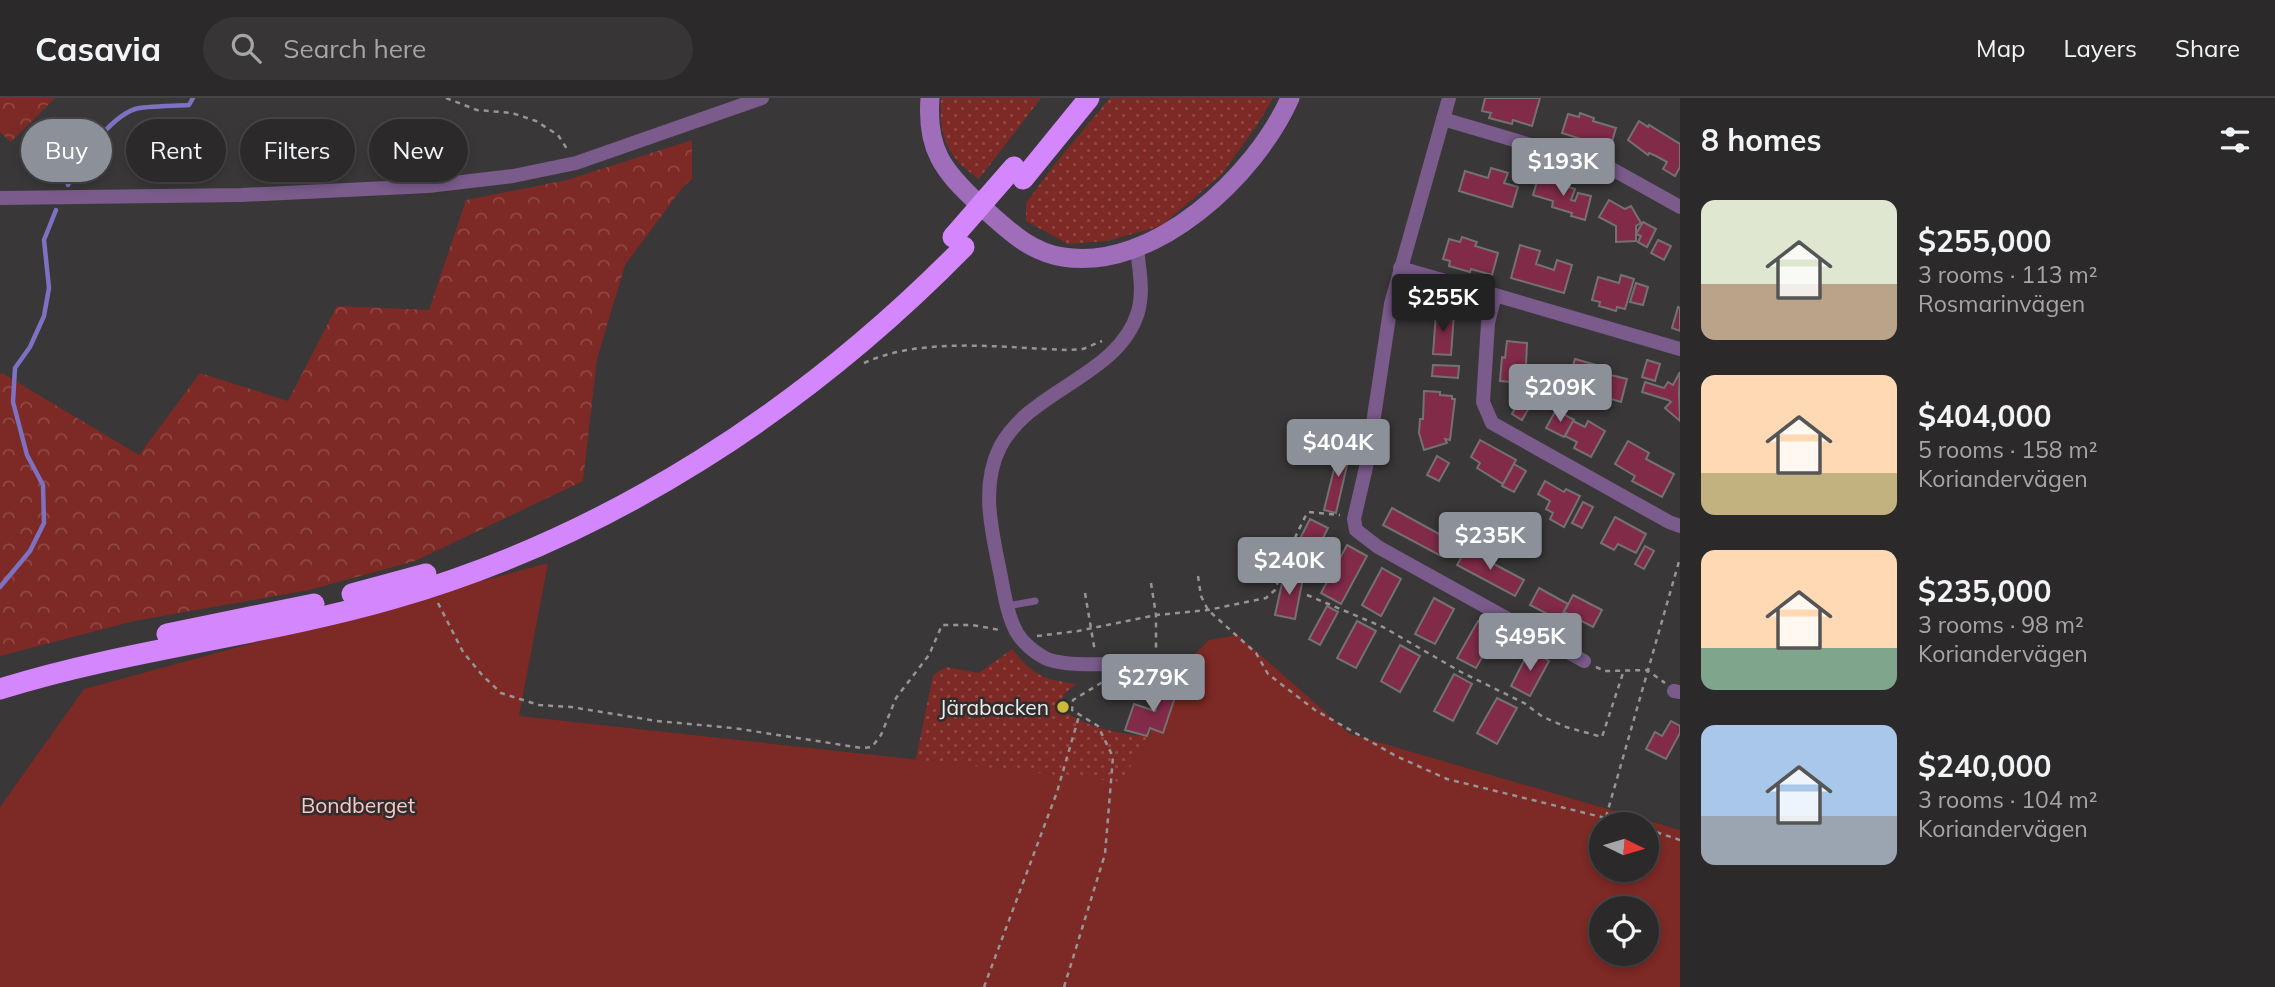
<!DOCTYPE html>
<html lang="en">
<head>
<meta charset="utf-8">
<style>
	:root { --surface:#2b292a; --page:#373536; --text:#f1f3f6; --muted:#a6a6a8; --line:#474547; --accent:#8c9099 }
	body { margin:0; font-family:Mulish,sans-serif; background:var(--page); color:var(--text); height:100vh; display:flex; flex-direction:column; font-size:26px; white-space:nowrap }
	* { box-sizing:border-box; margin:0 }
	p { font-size:23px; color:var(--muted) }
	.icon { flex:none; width:38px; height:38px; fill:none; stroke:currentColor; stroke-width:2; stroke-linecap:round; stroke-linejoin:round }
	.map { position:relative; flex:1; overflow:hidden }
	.sheet { display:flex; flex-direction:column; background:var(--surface); width:595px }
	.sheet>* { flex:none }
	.top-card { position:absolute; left:21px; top:21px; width:665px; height:63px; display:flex; gap:14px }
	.needle { width:46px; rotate:95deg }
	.controls { position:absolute; left:1589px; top:714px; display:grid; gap:14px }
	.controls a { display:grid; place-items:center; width:70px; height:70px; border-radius:50%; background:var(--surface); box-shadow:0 4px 10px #0003,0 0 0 2px var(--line); font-size:35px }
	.price { position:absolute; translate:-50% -60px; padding:0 16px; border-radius:7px; background:var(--accent); color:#fff; font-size:23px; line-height:46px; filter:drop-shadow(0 2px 4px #0008) }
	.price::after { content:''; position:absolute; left:50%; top:42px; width:21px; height:16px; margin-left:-10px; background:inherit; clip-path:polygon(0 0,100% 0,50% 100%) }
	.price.current { background:#222; color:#fff }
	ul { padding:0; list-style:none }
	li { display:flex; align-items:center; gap:21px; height:175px; padding:0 21px }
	li span { display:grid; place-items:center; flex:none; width:196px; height:140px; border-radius:14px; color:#555 }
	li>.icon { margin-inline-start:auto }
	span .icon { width:84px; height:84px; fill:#fffc; stroke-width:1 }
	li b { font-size:30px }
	h2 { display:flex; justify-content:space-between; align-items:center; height:84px; padding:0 21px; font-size:30px }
	.chip { padding:0 24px; border-radius:32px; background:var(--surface); box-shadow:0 4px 10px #0003,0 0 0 2px var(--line); font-size:24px; line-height:63px }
	.chip.current { background:var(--accent); color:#fff }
	header { display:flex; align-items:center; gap:42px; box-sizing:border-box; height:98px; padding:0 35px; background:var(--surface); border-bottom:2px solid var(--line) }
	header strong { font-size:33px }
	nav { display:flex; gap:38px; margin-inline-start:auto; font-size:24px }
	.search { width:490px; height:63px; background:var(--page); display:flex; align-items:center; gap:18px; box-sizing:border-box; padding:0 24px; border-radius:38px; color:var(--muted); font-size:26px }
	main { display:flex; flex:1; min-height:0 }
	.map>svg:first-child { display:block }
</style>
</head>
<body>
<header>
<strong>Casavia</strong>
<div class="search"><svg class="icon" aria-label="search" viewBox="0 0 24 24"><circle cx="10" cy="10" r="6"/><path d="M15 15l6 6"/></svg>Search here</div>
<nav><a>Map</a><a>Layers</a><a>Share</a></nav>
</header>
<main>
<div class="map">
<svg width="1680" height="889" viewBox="0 0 1680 889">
	<defs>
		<pattern id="grass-dots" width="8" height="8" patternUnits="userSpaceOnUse" patternTransform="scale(1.75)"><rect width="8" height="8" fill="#7d2925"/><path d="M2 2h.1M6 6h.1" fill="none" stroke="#904845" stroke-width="1.8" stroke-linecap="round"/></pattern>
		<pattern id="forest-crowns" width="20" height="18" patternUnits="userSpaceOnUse" patternTransform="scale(1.75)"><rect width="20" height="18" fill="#7d2925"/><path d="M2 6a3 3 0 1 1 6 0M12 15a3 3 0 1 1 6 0" fill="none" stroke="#904845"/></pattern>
	</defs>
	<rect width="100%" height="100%" fill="#393738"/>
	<g fill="url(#grass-dots)">
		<path d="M941,0H1041L979,81C946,59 939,38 941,0Z"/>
		<path d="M1110,0H1273L1257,27L1222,76L1161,128L1107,143L1068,146L1026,123V105L1055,66Z"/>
		<path d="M1012,551C1034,578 1041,581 1076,586L1064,596L1060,609C1079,629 1128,638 1156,639L1116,696L866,889L887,803L933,577L946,569L979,575Z"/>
	</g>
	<g fill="url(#forest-crowns)">
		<path d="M0,0H55L11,44L0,34Z"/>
		<path d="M692,42V81L682,90L625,167L597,261L583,383L415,463L309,492L134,523L0,558V277L2,275L139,357L200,275L288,303L337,208L429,212L466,102L567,82Z"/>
	</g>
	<path fill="#7d2925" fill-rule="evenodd" d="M548,465L519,618L1121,684L1148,640L1172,579L1209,542L1238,537L1350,636L1680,732V889H0V709L84,591ZM1601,726H1647V772H1601ZM1601,810H1647V856H1601Z"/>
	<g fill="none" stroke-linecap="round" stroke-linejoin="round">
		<g stroke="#7d71c2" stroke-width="4.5">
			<path d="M68,87C79,63 109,20 135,11C144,8 177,8 189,7L193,0"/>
			<path d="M0,489L30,453L44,425L43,387L27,357L13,304L15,270L30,249L44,218L49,190L44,142L56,112"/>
		</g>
	</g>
	<g fill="#812b49" stroke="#747171" stroke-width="2">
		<path d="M1485,0H1540L1532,28L1513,22L1512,26L1489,20L1491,15L1482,13Z"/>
		<path d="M1580,15L1594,20L1593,23L1616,30L1610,50L1562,35L1568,16L1579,19Z"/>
		<path d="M1639,23L1648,29L1649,27L1680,46V69L1675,78L1663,71L1667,64L1656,58L1649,55L1648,57L1628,42Z"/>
		<path d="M1491,70L1508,75L1504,85L1518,89L1512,109L1459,93L1465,73L1488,80Z"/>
		<path d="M1538,80L1575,91L1571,102L1575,103L1578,95L1591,98L1585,122L1571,118L1572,115L1552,109L1553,103L1533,97Z"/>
		<path d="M1609,102L1625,111L1631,108L1641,125L1636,128V143L1616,144V128L1599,119Z"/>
		<path d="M1643,124L1656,131L1647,149L1638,144L1641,138L1636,136Z"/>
		<path d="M1462,139L1477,144L1475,148L1498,155L1492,177L1471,171L1470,174L1449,168L1450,163L1443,161L1449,141L1460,144Z"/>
		<path d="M1658,142L1671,148L1664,162L1651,155Z"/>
		<path d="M1520,147L1540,153L1536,166L1554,172L1557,162L1572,167L1564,195L1511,180Z"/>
		<path d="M1621,177L1634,181L1625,211L1617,209L1616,213L1599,208L1600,204L1592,202L1598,179L1619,185Z"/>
		<path d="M1636,185L1648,189L1643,207L1630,204Z"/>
		<path d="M1678,209L1680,210V233L1672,230Z"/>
		<path d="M1436,215L1454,216L1451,257L1433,256Z"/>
		<path d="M1507,243L1527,245L1526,268L1538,269L1537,286L1524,285V289L1511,288L1512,284L1500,283L1502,259L1505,260Z"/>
		<path d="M1575,261L1610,271L1602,297L1584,292L1585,288L1568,283Z"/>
		<path d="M1647,262L1660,266L1655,283L1642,279Z"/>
		<path d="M1433,267L1459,268L1458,280L1432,278Z"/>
		<path d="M1680,274L1679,296L1680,323L1665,310L1671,304L1668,302L1642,294L1645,284L1664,290L1668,284L1673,287Z"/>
		<path d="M1611,277L1627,281L1621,304L1605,299Z"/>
		<path d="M1424,293L1440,294V297L1452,298V301H1455L1450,342L1445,341L1447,345L1424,352L1419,335L1420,321H1423Z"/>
		<path d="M1522,297L1533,303L1522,322L1512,316Z"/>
		<path d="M1556,312L1574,322L1564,339L1546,330Z"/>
		<path d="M1573,323L1585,329L1588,323L1605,333L1591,359L1574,350L1577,344L1565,338Z"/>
		<path d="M1480,342L1516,362L1503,386L1477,370L1480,365L1471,359Z"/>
		<path d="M1628,343L1649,355L1646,361L1674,376L1662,399L1632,383L1635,378L1615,366Z"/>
		<path d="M1340,347L1351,350L1336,415L1324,412Z"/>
		<path d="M1437,358L1449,365L1439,383L1427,377Z"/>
		<path d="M1514,366L1526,373L1514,394L1502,388Z"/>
		<path d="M1545,383L1564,394L1566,391L1580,398L1564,429L1550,421L1553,415L1546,411L1550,403L1538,396Z"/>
		<path d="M1583,404L1593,409L1582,430L1572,425Z"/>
		<path d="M1392,410L1450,442L1441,458L1383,427Z"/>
		<path d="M1615,419L1646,436L1636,455L1618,446L1614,452L1601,445Z"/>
		<path d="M1310,421L1328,430L1304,478L1286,468Z"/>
		<path d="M1347,447L1367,458L1341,506L1321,495Z"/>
		<path d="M1645,448L1654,453L1644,471L1635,466Z"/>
		<path d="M1466,451L1524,482L1515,498L1457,467Z"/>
		<path d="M1382,470L1401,481L1381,518L1362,507Z"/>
		<path d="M1284,476L1303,480L1295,521L1275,517Z"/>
		<path d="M1539,490L1568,506L1559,522L1530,507Z"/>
		<path d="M1573,497L1602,512L1593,529L1564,514Z"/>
		<path d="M1434,500L1454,511L1435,546L1415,536Z"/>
		<path d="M1327,508L1338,514L1320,547L1309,541Z"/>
		<path d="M1357,523L1376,533L1356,570L1337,560Z"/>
		<path d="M1478,523L1497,533L1476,570L1457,560Z"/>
		<path d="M1400,547L1420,558L1400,594L1381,583Z"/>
		<path d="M1530,551L1549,563L1530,598L1511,588Z"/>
		<path d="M1454,576L1472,586L1453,623L1434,613Z"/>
		<path d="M1165,585L1178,590L1163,635L1150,630L1147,638L1125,632L1134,606L1155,613Z"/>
		<path d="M1497,600L1517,610L1497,646L1477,635Z"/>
		<path d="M1671,623L1680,628V635L1666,661L1646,651L1655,634L1662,638Z"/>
	</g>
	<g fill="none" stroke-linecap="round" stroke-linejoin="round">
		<g stroke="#969495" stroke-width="2.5" stroke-dasharray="5 5" stroke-linecap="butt">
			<path d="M446,0L477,12L512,15L536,23L558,37L569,54"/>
			<path d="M864,265C923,238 1004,250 1067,252L1083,251L1102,243"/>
			<path d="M1198,478L1201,498L1208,512L1256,555L1268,576L1315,612L1396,658L1447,681L1630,726"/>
			<path d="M1151,485L1156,517V552"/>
			<path d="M1085,495L1095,554"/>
			<path d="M1307,497L1383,529L1461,574L1524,605L1543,619L1566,629L1602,639L1624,572"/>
			<path d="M438,505L463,554L483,578L501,595L539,607L571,609L657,623L733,630L862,650L872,649L881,637L896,600L929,557L942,527H972L1000,532"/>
			<path d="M1037,538L1078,533L1156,517L1208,512L1266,500L1275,492L1289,452L1306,417L1309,414L1340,417"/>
			<path d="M1596,569L1605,573L1647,572L1665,585"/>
			<path d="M1606,719L1680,460"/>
			<path d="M1647,731L1680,742"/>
			<path d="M984,889L1057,694L1079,618"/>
			<path d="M1064,889L1105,756L1113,659L1098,628L1072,612L1073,602L1101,585L1108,584L1112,579"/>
		</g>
		<path stroke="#7a5b8b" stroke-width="7" d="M1008,508L1035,503"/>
		<g stroke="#7a5b8b" stroke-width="14">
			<path d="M1449,0L1391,206L1367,365L1354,421L1356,432L1378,449L1584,563"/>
			<path d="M1443,21L1612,71L1680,109"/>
			<path d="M0,100L242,97L428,88L513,78L576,65L762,0"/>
			<path d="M1137,150C1139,171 1144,193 1138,214C1119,278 1030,291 1000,349C980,389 992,433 1000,474C1004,494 1007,517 1017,535C1023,545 1035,555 1045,560C1070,572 1140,563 1172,564"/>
			<path d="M1400,170L1495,197"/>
			<path d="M1680,251L1495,197L1488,225L1483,304L1492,325L1669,424L1680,428"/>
			<path d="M1674,593L1680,594"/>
		</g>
		<path stroke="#9f6db9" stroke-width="19" d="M930,0C926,51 943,73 979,106C1004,128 1028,154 1063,159C1154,174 1256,77 1290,0"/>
		<g stroke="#d486fd" stroke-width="21">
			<path d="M1023,81L1089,0"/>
			<path d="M352,496L426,476"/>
			<path d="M167,536L314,506"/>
			<path d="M0,591C128,551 263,538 392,501C610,439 806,310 964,149"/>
		</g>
		<path stroke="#d486fd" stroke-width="21" d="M953,139L1014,69"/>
	</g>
	<circle fill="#ceb837" stroke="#2f2d2e" stroke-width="2.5" cx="1063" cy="609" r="7"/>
	<g text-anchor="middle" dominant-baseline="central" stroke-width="5" stroke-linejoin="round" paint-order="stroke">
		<g font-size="21" fill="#ecebec" stroke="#2f2d2e" text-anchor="end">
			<text x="1049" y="609">Järabacken</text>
		</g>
		<g font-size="21" fill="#fcc8c2" stroke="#2f2d2e">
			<text x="358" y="707">Bondberget</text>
		</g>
	</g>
</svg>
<div class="controls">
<a><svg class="needle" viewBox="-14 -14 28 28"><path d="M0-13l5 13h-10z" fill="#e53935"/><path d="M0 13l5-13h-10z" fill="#a6a6a8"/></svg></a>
<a><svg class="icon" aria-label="locate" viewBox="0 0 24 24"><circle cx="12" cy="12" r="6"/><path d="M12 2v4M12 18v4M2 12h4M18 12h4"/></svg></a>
</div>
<b class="price" style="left:1563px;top:100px">$193K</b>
<b class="price current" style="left:1443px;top:236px">$255K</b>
<b class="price" style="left:1560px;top:326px">$209K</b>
<b class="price" style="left:1338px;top:381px">$404K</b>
<b class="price" style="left:1490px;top:474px">$235K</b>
<b class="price" style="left:1289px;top:499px">$240K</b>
<b class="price" style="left:1530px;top:575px">$495K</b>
<b class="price" style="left:1153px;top:616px">$279K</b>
<div class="top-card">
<a class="chip current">Buy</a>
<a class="chip">Rent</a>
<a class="chip">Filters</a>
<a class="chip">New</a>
</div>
</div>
<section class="sheet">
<h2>8 homes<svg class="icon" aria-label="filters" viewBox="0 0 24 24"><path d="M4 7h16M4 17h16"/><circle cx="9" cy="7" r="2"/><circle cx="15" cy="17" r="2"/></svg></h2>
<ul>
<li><span style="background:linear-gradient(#dfe7d0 60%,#b9a48a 0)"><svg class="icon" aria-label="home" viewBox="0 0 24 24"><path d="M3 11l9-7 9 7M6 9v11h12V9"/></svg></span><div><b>$255,000</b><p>3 rooms · 113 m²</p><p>Rosmarinvägen</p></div></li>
<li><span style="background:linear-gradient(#ffd9b3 70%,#c2b280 0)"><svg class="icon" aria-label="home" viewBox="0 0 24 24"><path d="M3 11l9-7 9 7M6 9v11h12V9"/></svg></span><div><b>$404,000</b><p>5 rooms · 158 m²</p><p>Koriandervägen</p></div></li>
<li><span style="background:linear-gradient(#ffd9b3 70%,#7fa58c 0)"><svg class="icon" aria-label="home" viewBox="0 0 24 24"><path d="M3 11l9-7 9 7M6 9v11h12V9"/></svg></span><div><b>$235,000</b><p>3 rooms · 98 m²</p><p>Koriandervägen</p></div></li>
<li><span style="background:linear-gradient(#a9c7e8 65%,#9aa5b1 0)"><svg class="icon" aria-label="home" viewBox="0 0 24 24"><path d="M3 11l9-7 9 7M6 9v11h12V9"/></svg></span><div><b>$240,000</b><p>3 rooms · 104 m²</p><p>Koriandervägen</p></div></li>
</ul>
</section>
</main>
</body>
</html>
